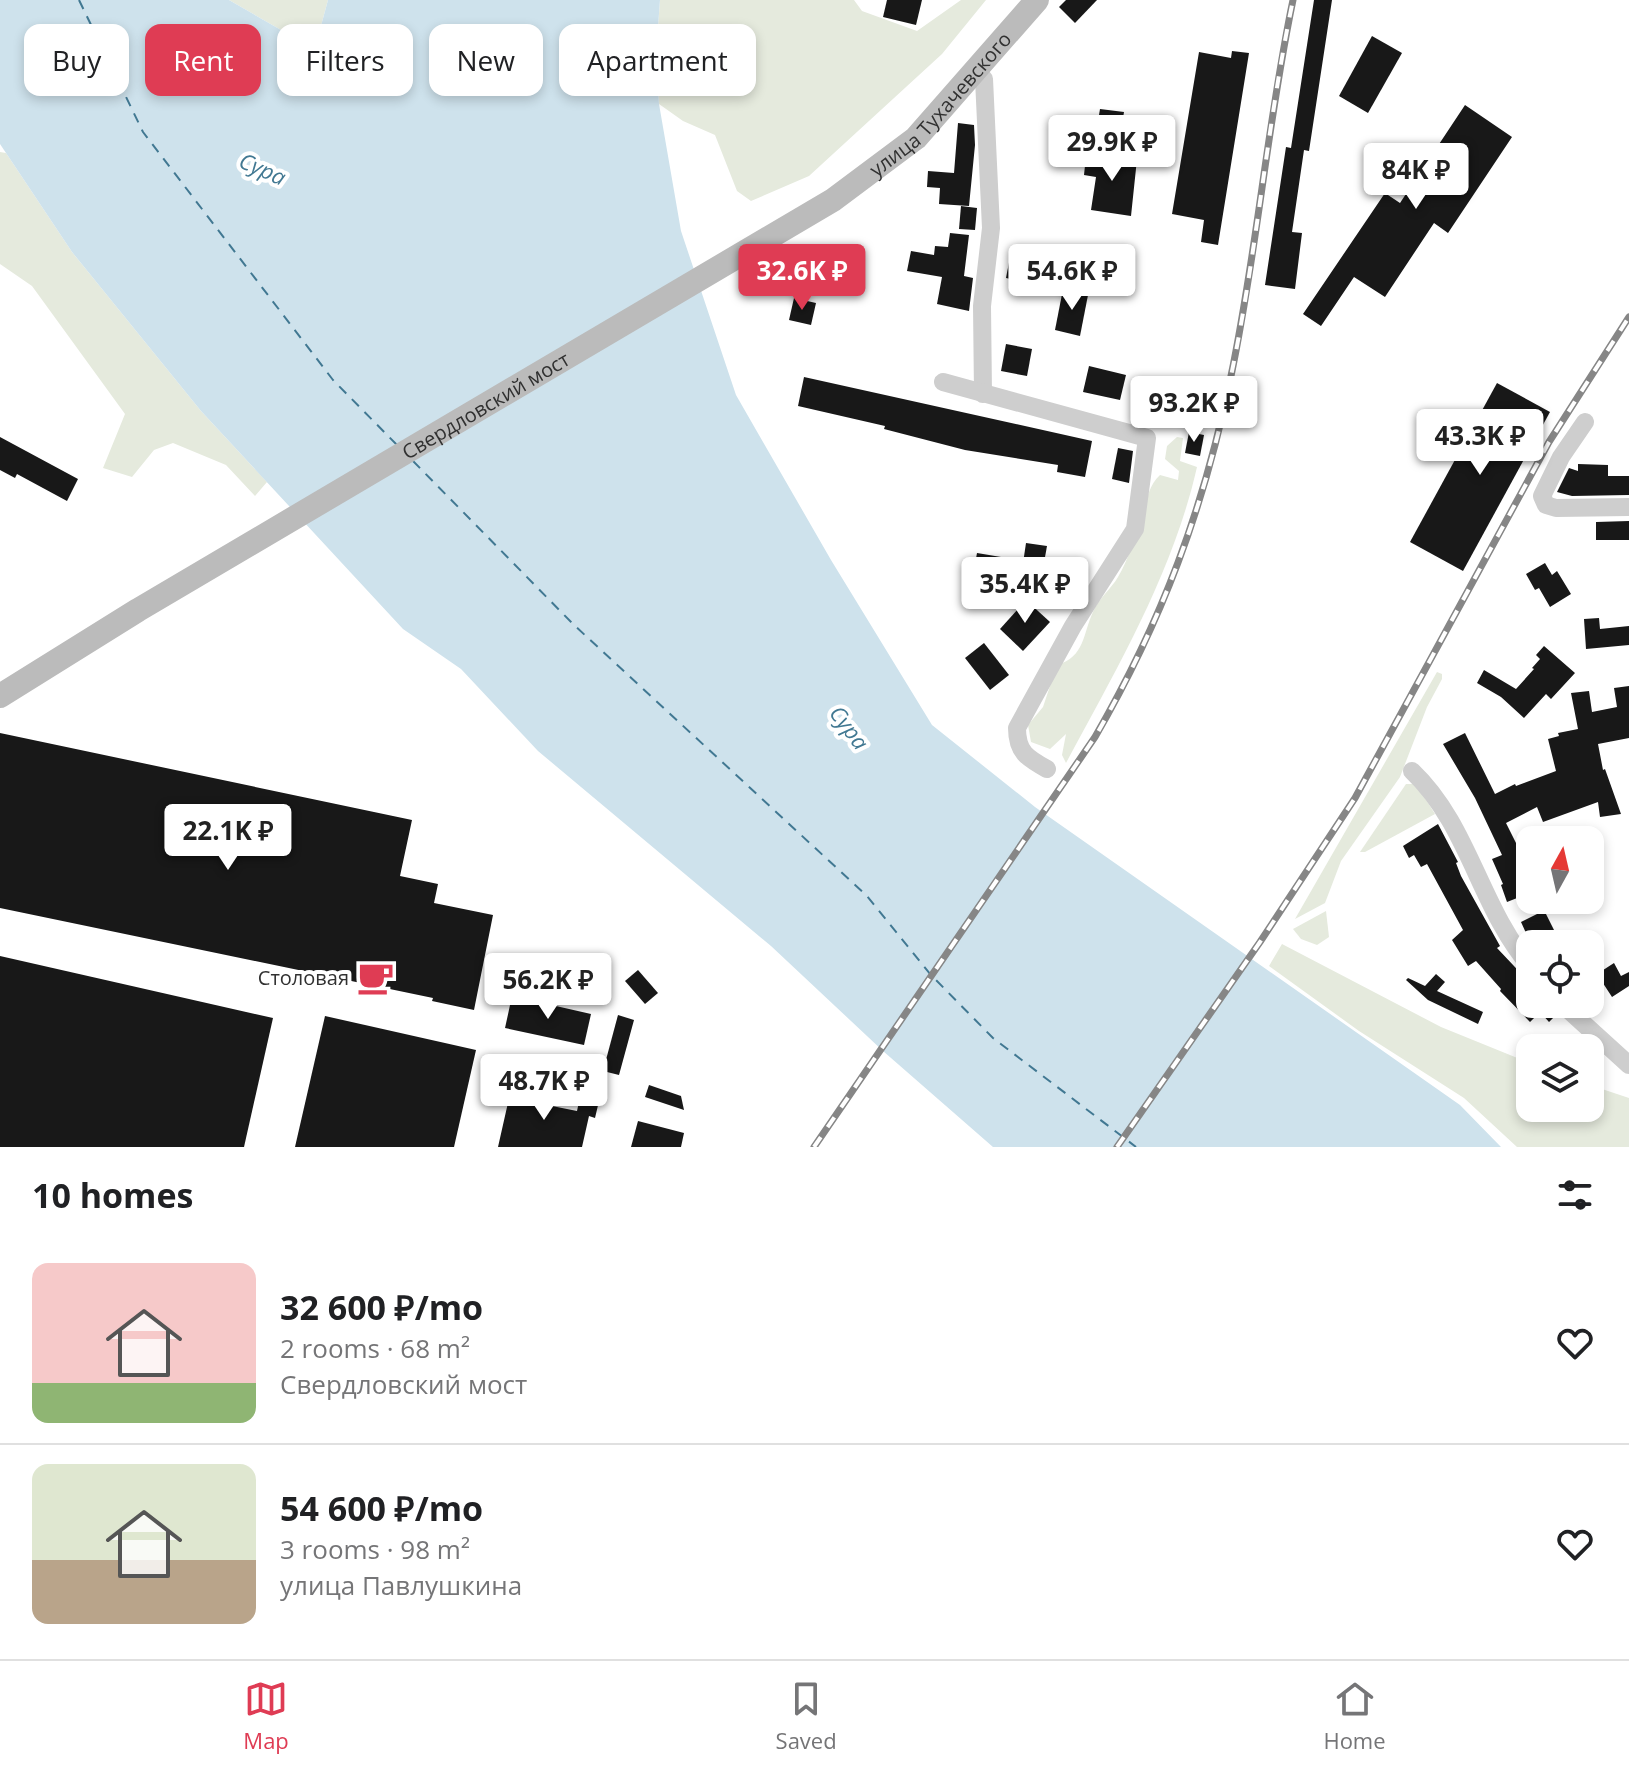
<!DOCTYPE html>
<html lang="en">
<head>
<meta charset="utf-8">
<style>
	:root { --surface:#fff; --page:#f2f2f2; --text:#202124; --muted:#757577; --line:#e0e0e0; --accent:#df3c54 }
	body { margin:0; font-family:"Open Sans",sans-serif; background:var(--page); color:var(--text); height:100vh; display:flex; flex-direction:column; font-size:30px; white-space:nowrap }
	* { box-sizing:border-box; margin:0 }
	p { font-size:26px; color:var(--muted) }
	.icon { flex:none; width:44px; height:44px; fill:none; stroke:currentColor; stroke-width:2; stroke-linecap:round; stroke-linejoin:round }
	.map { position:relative; height:1147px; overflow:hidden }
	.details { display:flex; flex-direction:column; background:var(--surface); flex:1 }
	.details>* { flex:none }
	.hud { position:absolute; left:24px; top:24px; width:800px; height:72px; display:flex; gap:16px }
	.needle { width:52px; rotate:8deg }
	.tools { position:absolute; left:1516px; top:826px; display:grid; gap:16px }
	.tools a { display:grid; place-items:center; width:88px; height:88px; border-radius:16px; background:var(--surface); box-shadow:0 4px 12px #0003; font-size:40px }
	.price { position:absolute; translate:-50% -68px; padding:0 18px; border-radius:8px; background:#fff; color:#222; font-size:26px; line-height:52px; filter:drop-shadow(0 2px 4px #0008) }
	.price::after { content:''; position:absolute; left:50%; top:48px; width:24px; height:18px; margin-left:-12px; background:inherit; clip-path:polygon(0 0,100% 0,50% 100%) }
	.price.on { background:var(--accent); color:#fff }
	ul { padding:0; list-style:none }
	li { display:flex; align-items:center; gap:24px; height:200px; padding:0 32px }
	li+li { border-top:2px solid var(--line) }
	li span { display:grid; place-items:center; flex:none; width:224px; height:160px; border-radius:16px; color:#555 }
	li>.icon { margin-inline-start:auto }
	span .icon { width:96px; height:96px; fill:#fffc; stroke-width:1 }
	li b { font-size:34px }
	h2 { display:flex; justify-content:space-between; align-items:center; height:96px; padding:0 32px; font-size:34px }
	.pill { padding:0 28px; border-radius:16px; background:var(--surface); box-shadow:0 4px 12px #0003; font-size:28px; line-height:72px }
	.pill.on { background:var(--accent); color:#fff }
	.menu { display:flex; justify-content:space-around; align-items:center; height:112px; border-top:2px solid var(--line); background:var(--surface); font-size:22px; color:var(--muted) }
	.menu a { display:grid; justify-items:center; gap:4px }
	.menu .on { color:var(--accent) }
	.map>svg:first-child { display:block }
</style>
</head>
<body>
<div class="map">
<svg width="1629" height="1147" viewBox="0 0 1629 1147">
	<rect width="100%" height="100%" fill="#fff"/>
	<g fill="#e5eadd">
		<path d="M229,0H328L319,33L295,38Z"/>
		<path d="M660,0H854L862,11L917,31L961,0H986L942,54L809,176L751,201L737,191L715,135L683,121L659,104L656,55Z"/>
		<path d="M0,152L6,153L72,252L201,411L267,482L255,496L226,465L173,443L154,450L132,477L103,468L125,414L32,286L0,264Z"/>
		<path d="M1177,437L1183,438L1180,461L1197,467C1173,573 1117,668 1066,763L1062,755L1066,734L1050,749L1031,742L1028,725L1043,707L1057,665C1085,657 1083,633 1093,612C1099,598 1111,589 1118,577C1128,560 1135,538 1141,519C1147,503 1147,487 1160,475L1178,480L1179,471L1165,459L1167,446Z"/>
		<path d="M1437,672L1442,674V679L1427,707L1400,777L1341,861L1325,903L1295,919Z"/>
		<path d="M1406,784H1416L1435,814L1365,852H1360Z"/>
		<path d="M1326,911L1329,937L1317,945L1301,939L1293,929Z"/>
		<path d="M1282,944L1441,1027L1530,1063V1108H1590V1085L1629,1098V1147H1517L1464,1098L1359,1031L1269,966Z"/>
	</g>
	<path fill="#cee2ec" d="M0,0H229L295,38L319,33L328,0H660L656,55L659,104L681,231L736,395L831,560L932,725L1035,807L1460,1105L1501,1147H993L883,1051L771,946L538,751L461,669L403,629L201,411L72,252L0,144Z"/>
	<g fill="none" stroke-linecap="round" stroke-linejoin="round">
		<g stroke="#417892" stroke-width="2" stroke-dasharray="10 8" stroke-linecap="butt">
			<path d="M79,0L143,132L333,380L397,445"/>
			<path d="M413,461L574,625L867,896L931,975L993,1038L1136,1147"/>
		</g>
	</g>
	<g fill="#181818">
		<path d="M887,0H922L916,25L883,17Z"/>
		<path d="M1066,0H1097L1075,23L1059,7Z"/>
		<path d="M1314,0H1332L1309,151L1304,150L1292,232L1302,233L1295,289L1265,285L1286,147L1291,148Z"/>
		<path d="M1372,36L1402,53L1368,113L1339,96Z"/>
		<path d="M1232,51L1249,53L1218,245L1201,242L1204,220L1172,214L1199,52L1231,58Z"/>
		<path d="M1465,105L1512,137L1448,233L1434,223L1385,297L1354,277L1321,326L1303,314L1385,193L1400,203Z"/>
		<path d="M1100,109L1124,112L1120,137L1096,133Z"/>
		<path d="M958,123L974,125L975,145L969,206L939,204L940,188L927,187L928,171L954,173Z"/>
		<path d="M1109,155L1137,159L1131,216L1091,210L1096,177L1084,175L1086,156L1109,158Z"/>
		<path d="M961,206L977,208L975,230L959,229Z"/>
		<path d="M950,233L969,235L964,276L973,278L969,311L937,304L942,277L907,271L911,251L934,255L935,246L948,247Z"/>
		<path d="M1092,247L1115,251L1109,288L1086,285Z"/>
		<path d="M1011,252L1036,256L1031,283L1006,278Z"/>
		<path d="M1063,289L1088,295L1080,336L1055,330Z"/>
		<path d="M794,298L816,303L811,325L789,320Z"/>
		<path d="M1006,344L1032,349L1027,376L1001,371Z"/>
		<path d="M1089,366L1126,375L1120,400L1083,392Z"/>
		<path d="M804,377L1092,441L1085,477L1057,472L1058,465L965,450L884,429L885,426L798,406Z"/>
		<path d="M1497,383L1550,412L1463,571L1410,542Z"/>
		<path d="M1189,432L1204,435L1200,456L1185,453Z"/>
		<path d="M0,437L78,479L67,501L17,474L15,478L0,470Z"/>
		<path d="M1118,448L1133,451L1129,483L1112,479Z"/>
		<path d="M1578,464L1608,465V476H1629V495L1572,496L1557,492L1569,468L1578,471Z"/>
		<path d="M1629,521V540H1596V522Z"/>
		<path d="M1026,543L1047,546L1042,574L1022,570Z"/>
		<path d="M977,553L1001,557L996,585L972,581Z"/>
		<path d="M1545,563L1552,575L1557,571L1571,594L1550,607L1539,588L1535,590L1526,574Z"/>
		<path d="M1026,600L1050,622L1023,651L1000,629Z"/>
		<path d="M1599,618L1600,629L1629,626V645L1586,649L1584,619Z"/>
		<path d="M984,643L1009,675L990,690L965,658Z"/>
		<path d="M1544,646L1575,673L1551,699L1546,694L1524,718L1501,697L1477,683L1484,670L1516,689L1534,669L1532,668L1540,659L1536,655Z"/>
		<path d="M1629,686V738L1598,744L1603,770L1605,769L1621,814L1600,817L1598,802L1543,822L1537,807L1506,823L1516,843L1530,837V893L1507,902L1501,885L1503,884L1492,859L1502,855L1475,798L1443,744L1465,733L1495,794L1515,784L1516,786L1556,771L1548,739L1559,736L1558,733L1578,729L1571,693L1589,691L1592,712L1617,707L1614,688Z"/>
		<path d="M0,733L412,820L400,876L438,884L434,903L493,915L474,1010L432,1001L433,998L0,908Z"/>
		<path d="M1438,824L1458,862L1456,863L1461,876L1500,946L1497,948L1530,983V1004H1550L1556,1015L1549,1022L1540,1012L1530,1022L1500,991L1501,989L1476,961L1468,966L1452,940L1463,930L1427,864L1421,867L1414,855L1409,858L1403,846Z"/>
		<path d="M1541,912H1545L1561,944H1531L1521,922Z"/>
		<path d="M0,956L273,1018L244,1147H0Z"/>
		<path d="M1614,963L1621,976L1629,972V986L1612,997L1597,974Z"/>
		<path d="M638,970L658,993L645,1004L625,981Z"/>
		<path d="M1436,974L1445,982L1437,991L1483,1012L1478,1024L1428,1000L1406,980L1408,978L1425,986Z"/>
		<path d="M512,996L591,1014L584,1045L505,1028Z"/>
		<path d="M618,1015L634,1020L619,1075L603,1071Z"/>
		<path d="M325,1016L476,1050L454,1147H295Z"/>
		<path d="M512,1085L536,1091L537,1103L577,1111L580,1097L599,1101L595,1118L589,1116L582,1147H498Z"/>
		<path d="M649,1085L681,1096L684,1110L645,1097Z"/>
		<path d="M638,1121L684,1133L681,1147H631Z"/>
	</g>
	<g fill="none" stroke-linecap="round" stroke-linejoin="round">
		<g stroke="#cecece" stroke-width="18">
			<path d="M975,71L984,79L991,228L982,306L983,394"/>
			<path d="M943,382L1147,438L1135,529L1073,626L1017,728C1017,752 1027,758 1047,769"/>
			<path d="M1585,422L1561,457L1542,496L1546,505L1556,508L1629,507"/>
			<path d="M1412,771C1469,825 1480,908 1530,966"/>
			<path d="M1562,1004L1629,1065"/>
		</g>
		<path stroke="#bbb" stroke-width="24" id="s1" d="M0,696L138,610L833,200L916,138L1037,0"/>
		<defs>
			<g id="rail">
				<path d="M814,1147L1095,737C1162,621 1204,508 1231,376C1257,252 1267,124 1293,0"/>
				<path d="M1117,1147L1260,942L1355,798L1549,442L1629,317"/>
			</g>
		</defs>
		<use href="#rail" stroke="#868686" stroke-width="7"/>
		<use href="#rail" stroke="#fff" stroke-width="4" stroke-dasharray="12" stroke-linecap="butt"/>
	</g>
	<defs>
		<symbol id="cafe-bare" viewBox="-9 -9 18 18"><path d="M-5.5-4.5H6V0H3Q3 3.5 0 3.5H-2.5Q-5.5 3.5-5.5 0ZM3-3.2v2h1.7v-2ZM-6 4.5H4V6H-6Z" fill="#df3c54" stroke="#fff" stroke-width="2.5" paint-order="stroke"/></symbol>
	</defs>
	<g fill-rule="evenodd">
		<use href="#cafe-bare" x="350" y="952" width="51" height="51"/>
	</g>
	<g text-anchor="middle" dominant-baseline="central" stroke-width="8" stroke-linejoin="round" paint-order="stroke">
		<g font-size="20" fill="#313131" stroke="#fff">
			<text stroke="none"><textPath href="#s1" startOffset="1114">улица Тухачевского</textPath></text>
			<text stroke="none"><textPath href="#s1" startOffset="566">Свердловский мост</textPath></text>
		</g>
		<g font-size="20" fill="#313131" stroke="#fff" text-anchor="end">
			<text x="349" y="977">Столовая</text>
		</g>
		<g font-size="22" font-style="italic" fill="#417892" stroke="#fff">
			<text transform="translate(263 168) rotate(24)">Сура</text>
			<text transform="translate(850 727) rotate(53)">Сура</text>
		</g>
	</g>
</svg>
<div class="tools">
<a><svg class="needle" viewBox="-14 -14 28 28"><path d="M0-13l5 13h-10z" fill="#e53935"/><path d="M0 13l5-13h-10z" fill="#757577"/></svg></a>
<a><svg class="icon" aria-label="locate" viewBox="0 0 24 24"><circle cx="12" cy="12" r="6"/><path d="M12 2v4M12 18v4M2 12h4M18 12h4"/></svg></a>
<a><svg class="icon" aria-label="layers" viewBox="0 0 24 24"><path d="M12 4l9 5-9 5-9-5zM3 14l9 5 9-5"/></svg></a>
</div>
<b class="price" style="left:1112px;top:183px">29.9K ₽</b>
<b class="price" style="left:1416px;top:211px">84K ₽</b>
<b class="price on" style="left:802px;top:312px">32.6K ₽</b>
<b class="price" style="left:1072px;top:312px">54.6K ₽</b>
<b class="price" style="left:1194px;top:444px">93.2K ₽</b>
<b class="price" style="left:1480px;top:477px">43.3K ₽</b>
<b class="price" style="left:1025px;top:625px">35.4K ₽</b>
<b class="price" style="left:228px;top:872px">22.1K ₽</b>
<b class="price" style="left:548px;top:1021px">56.2K ₽</b>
<b class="price" style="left:544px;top:1122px">48.7K ₽</b>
<div class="hud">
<a class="pill">Buy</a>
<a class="pill on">Rent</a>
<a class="pill">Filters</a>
<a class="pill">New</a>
<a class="pill">Apartment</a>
</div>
</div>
<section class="details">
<h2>10 homes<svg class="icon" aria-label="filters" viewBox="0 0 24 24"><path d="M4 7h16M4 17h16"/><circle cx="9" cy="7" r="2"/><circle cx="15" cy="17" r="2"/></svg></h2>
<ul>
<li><span style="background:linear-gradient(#f6c9c9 75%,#8fb573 0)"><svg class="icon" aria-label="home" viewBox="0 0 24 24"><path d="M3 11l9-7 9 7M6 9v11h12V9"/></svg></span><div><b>32 600 ₽/mo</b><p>2 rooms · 68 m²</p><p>Свердловский мост</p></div><svg class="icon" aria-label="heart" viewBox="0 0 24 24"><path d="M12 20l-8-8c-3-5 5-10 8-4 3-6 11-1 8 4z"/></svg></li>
<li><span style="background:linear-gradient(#dfe7d0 60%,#b9a48a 0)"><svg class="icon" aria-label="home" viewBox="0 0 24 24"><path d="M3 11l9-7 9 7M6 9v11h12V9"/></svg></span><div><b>54 600 ₽/mo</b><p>3 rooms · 98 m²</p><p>улица Павлушкина</p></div><svg class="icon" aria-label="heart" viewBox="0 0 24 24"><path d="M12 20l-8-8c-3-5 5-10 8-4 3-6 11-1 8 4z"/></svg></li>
</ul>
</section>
<nav class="menu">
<a class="on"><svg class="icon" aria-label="map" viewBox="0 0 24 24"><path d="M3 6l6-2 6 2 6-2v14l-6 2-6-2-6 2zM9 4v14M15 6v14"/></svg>Map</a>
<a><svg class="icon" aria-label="saved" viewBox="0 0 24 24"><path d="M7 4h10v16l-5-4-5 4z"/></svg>Saved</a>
<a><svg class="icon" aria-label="home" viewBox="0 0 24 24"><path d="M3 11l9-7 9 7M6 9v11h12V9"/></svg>Home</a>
</nav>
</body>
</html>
